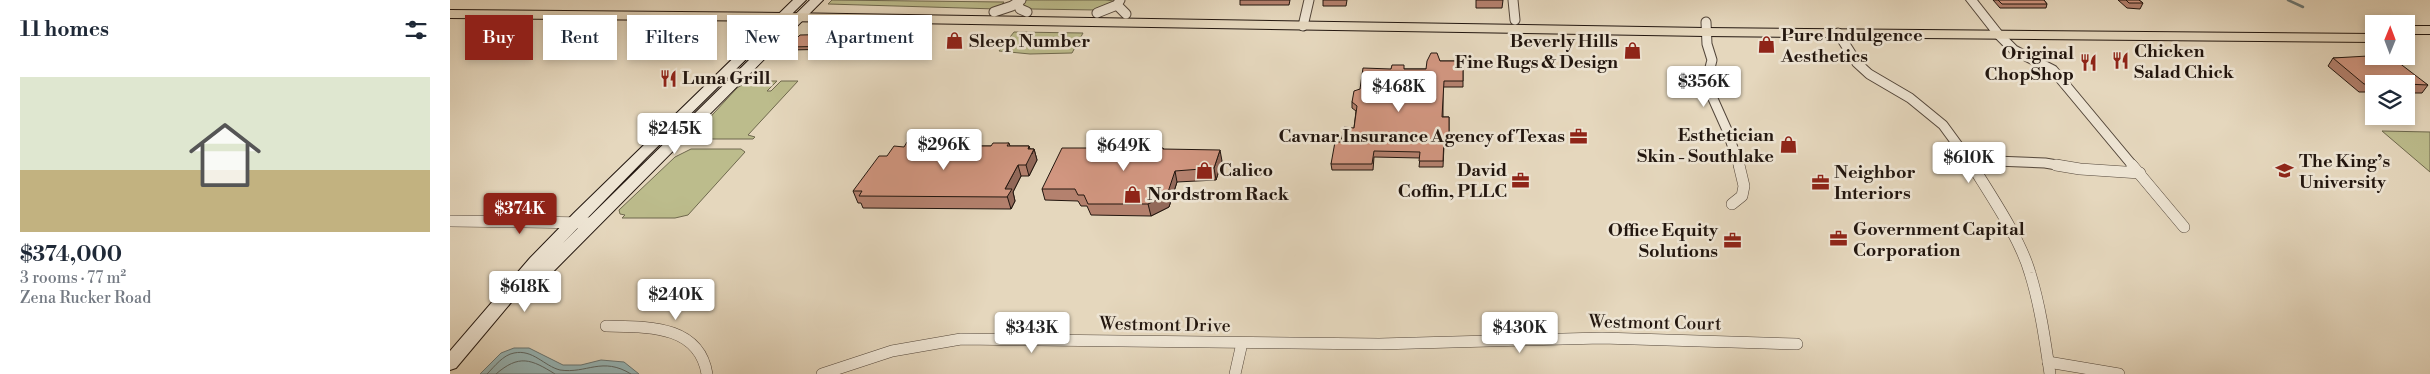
<!DOCTYPE html>
<html lang="en">
<head>
<meta charset="utf-8">
<style>
	:root { --surface:#fff; --page:#f6f6f7; --text:#1f2937; --muted:#747a83; --accent:#8f2418 }
	body { margin:0; font-family:"Libre Bodoni",serif; background:var(--page); color:var(--text); height:100vh; display:flex; flex-direction:column; font-size:19px; white-space:nowrap }
	* { box-sizing:border-box; margin:0 }
	p { font-size:16px; color:var(--muted) }
	.icon { flex:none; width:28px; height:28px; fill:none; stroke:currentColor; stroke-width:2; stroke-linecap:round; stroke-linejoin:round }
	.map { position:relative; flex:1; overflow:hidden }
	.panel { display:flex; flex-direction:column; background:var(--surface); width:450px }
	.panel>* { flex:none }
	.banner { position:absolute; left:15px; top:15px; width:475px; height:45px; display:flex; gap:10px }
	.needle { width:32px; rotate:1deg }
	.controls { position:absolute; left:1915px; top:15px; display:grid; gap:10px }
	.controls a { display:grid; place-items:center; width:50px; height:50px; border-radius:0px; background:var(--surface); box-shadow:0 2px 8px #0003; font-size:25px }
	.price { position:absolute; translate:-50% -42px; padding:0 11px; border-radius:5px; background:#fff; color:#222; font-size:16px; line-height:32px; filter:drop-shadow(0 1px 2px #0008) }
	.price::after { content:''; position:absolute; left:50%; top:30px; width:15px; height:11px; margin-left:-8px; background:inherit; clip-path:polygon(0 0,100% 0,50% 100%) }
	.price.current { background:var(--accent); color:#fff }
	ul { padding:0; list-style:none }
	li { display:grid; align-content:center; gap:10px; height:265px; padding:0 20px }
	li span { display:grid; place-items:center; height:155px; border-radius:0px; color:#555 }
	li>.icon { margin-inline-start:auto }
	span .icon { width:90px; height:90px; fill:#fffc; stroke-width:1 }
	li b { font-size:21px }
	h2 { display:flex; justify-content:space-between; align-items:center; height:60px; padding:0 20px; font-size:21px }
	.pill { padding:0 18px; border-radius:0px; background:var(--surface); box-shadow:0 2px 8px #0003; font-size:18px; line-height:45px }
	.pill.current { background:var(--accent); color:#fff }
	main { display:flex; flex:1; min-height:0 }
	.map>svg:first-child { display:block }
</style>
</head>
<body>
<main>
<section class="panel">
<h2>11 homes<svg class="icon" aria-label="filters" viewBox="0 0 24 24"><path d="M4 7h16M4 17h16"/><circle cx="9" cy="7" r="2"/><circle cx="15" cy="17" r="2"/></svg></h2>
<ul>
<li><span style="background:linear-gradient(#dfe7d0 60%,#c2b280 0)"><svg class="icon" aria-label="home" viewBox="0 0 24 24"><path d="M3 11l9-7 9 7M6 9v11h12V9"/></svg></span><div><b>$374,000</b><p>3 rooms · 77 m²</p><p>Zena Rucker Road</p></div></li>
</ul>
</section>
<div class="map">
<svg width="1980" height="374" viewBox="0 0 1980 374">
	<rect width="100%" height="100%" fill="#e5d7bd"/>
	<filter id="stains"><feTurbulence type="fractalNoise" baseFrequency=".004" numOctaves="4"/><feColorMatrix values="0 0 0 0 .2 0 0 0 0 .09 0 0 0 0 .02 0 0 0 .5 -.17"/></filter>
	<radialGradient id="worn" r=".72"><stop offset=".6" stop-color="#630" stop-opacity="0"/><stop offset="1" stop-color="#630" stop-opacity=".3"/></radialGradient>
	<g fill="#bcbc8c" stroke="#6f694e">
		<path d="M382,0L554,2L547,9L378,4Z"/>
		<path d="M575,0H655L665,1L662,5L646,10L582,9L572,4Z"/>
		<path d="M564,32L633,33L622,53L580,54L549,51Z"/>
		<path d="M305,77L312,81H327L317,91H321L331,81H348L298,135L305,137L303,139H251L253,136L249,135L253,125L287,88Z"/>
		<path d="M1932,131L1980,132V172Z"/>
		<path d="M241,149H291L295,152L238,215L225,218H172L175,215L170,214L169,210L225,157Z"/>
	</g>
	<path fill="#98b8b9" stroke="#697775" d="M64,348H79L113,365H131L151,360L174,362L189,374H30L51,353Z"/>
	<g fill="none" stroke-linecap="round" stroke-linejoin="round">
		<g stroke="#5d6764" stroke-width="1">
			<path d="M37,374C45,366 53,355 64,353C83,349 94,366 110,370C137,374 152,356 181,374"/>
			<path d="M46,374C69,354 81,359 105,374"/>
		</g>
		<g stroke="#697775" stroke-width="2.5">
			<path d="M1838,0L1853,7"/>
			<path d="M1917,43L1920,46"/>
		</g>
		<defs>
			<g id="minor-far1">
				<path d="M1063,0L1065,20"/>
				<path d="M568,4L570,9L577,12"/>
				<path d="M667,5L676,14"/>
				<path d="M544,12L562,6L571,0"/>
				<path d="M647,13L667,5L670,0"/>
				<path d="M1256,22L1257,44L1262,60L1256,83L1277,130L1289,166"/>
				<path d="M853,26L859,0"/>
				<path d="M1388,33L1407,63L1419,74L1460,98L1493,125L1523,166"/>
				<path d="M1549,35L1564,50L1603,70L1683,166"/>
				<path d="M1519,160L1595,163L1613,166"/>
			</g>
			<g id="minor">
				<path d="M1522,165C1541,196 1570,238 1580,273C1590,305 1595,340 1600,374"/>
				<path d="M1606,165L1630,169L1690,173"/>
				<path d="M1682,165L1734,227"/>
				<path d="M1282,204L1292,196L1294,186L1289,165"/>
				<path d="M0,221L141,223"/>
				<path d="M156,326C196,327 249,324 257,374"/>
				<path d="M1598,362L1669,374"/>
				<path d="M372,374L442,351L511,339L929,344L1152,338L1347,344"/>
				<path d="M785,374L792,343"/>
			</g>
			<path id="tertiary" d="M1516,0H1527L1553,33V37H1545Z"/>
			<path id="secondary" d="M343,0H356L197,157L113,243L360,0H373L81,294L75,296L69,293L6,368L0,370V351L80,258L124,213Z"/>
			<g id="primary">
				<path d="M0,10L333,13L1255,28L1924,34V42L1255,36L333,21L0,18Z"/>
				<rect x="1956" y="26" width="24" height="8"/>
			</g>
		</defs>
		<use href="#minor-far1" stroke="#53463a" stroke-width="11"/>
		<use href="#minor" stroke="#53463a" stroke-width="12"/>
		<use href="#tertiary" stroke="#53463a" stroke-width="2"/>
		<use href="#secondary" stroke="#22160f" stroke-width="2"/>
		<use href="#primary" stroke="#22160f" stroke-width="2"/>
		<use href="#minor-far1" stroke="#eee5d4" stroke-width="9"/>
		<use href="#minor" stroke="#eee5d4" stroke-width="11"/>
		<use href="#tertiary" fill="#eee5d4" fill-rule="evenodd"/>
		<use href="#secondary" fill="#eee5d4" fill-rule="evenodd"/>
		<use href="#primary" fill="#e5d7bd" fill-rule="evenodd"/>
	</g>
	<g fill="#b4816e" stroke="#22160f">
		<path d="M790,0H840L839,5H790Z"/>
		<path d="M873,0H897L896,6H873Z"/>
		<path d="M1026,0H1053L1052,8H1026Z"/>
		<path d="M1543,0H1594L1597,4L1596,8H1550Z"/>
		<path d="M1668,0H1689L1693,3L1690,9L1677,8Z"/>
		<path d="M425,31L426,34L412,49L392,50L391,49L339,50L338,47L394,34Z"/>
		<path d="M1883,58H1921L1978,85L1972,93H1956V84H1924V92H1909L1878,66Z"/>
		<path d="M990,61H1013V87H993V117H999V145H994L993,167H969L970,158L924,157L923,170H882L881,164L891,142L904,128L906,111L902,108V102L910,89L941,69H976Z"/>
		<path d="M559,143L560,146H579L580,149H584L587,160L579,176H571L563,192L565,201L561,209L413,208L411,203H408L403,191L437,156L492,146H541Z"/>
		<path d="M713,148L714,150L772,161L766,180L727,182L719,207L701,216L641,215L637,206H631L628,201L595,200L592,189Z"/>
	</g>
	<g fill="#92695a" stroke="#22160f">
		<path d="M425,31L426,34L412,49L411,46Z"/>
		<path d="M579,146L582,154L584,149L587,160L579,176L576,165L578,149Z"/>
		<path d="M770,150L772,161L766,180L764,168Z"/>
		<path d="M568,165L571,176L563,192L565,201L561,209L555,189Z"/>
		<path d="M725,171L727,182L719,207L701,216L698,204Z"/>
	</g>
	<g fill="#d19680" stroke="#22160f">
		<path d="M1548,0H1594L1597,4H1552Z"/>
		<path d="M1676,0H1689L1693,3H1679Z"/>
		<path d="M397,31H425L411,46L391,47L392,46L338,47L350,35L394,34Z"/>
		<path d="M981,53H987L990,61H1013V81H994L992,117H999V139H994L993,161H969L970,152L924,151L922,164H881L885,142H891L894,127L904,128L907,106L902,102L904,91L910,89L913,68L941,69L942,65H954V69H976L977,61Z"/>
		<path d="M1918,56L1921,58L1944,59L1978,85L1956,84H1914L1883,58Z"/>
		<path d="M457,142H491L489,146H541L543,143H559L557,146H579L578,149H584L576,165H568L555,189H562L557,197L409,196L412,191H403L429,156H437L444,146L454,147Z"/>
		<path d="M612,148H713V149L770,150L764,168L725,171L717,195L698,204H638L634,195H628L625,189H592Z"/>
	</g>
	<defs>
		<symbol id="shop-bare" viewBox="-9 -9 18 18"><path d="M-5-2.5h2.3a2.7 3.5 0 0 1 5.4 0H5L5.5 6h-11ZM-1.5-2.5h3a1.5 2.3 0 0 0-3 0Z" fill="#8f2418" stroke="#eee5d4" stroke-width="2.5" paint-order="stroke"/></symbol>
		<symbol id="restaurant-bare" viewBox="-9 -9 18 18"><path d="M-5-6h1v4h1v-4h1v4h1v-4h1v5L-1.5 .5V6h-2V.5L-5-1ZM5-6V6H3V1.5H1.5Q1.5-4 5-6Z" fill="#8f2418" stroke="#eee5d4" stroke-width="2.5" paint-order="stroke"/></symbol>
		<symbol id="office-bare" viewBox="-9 -9 18 18"><path d="M-6-3h4V-5.5h4V-3h4V5H-6ZM-1-4.5V-3h2v-1.5ZM-6 0V1H6V0Z" fill="#8f2418" stroke="#eee5d4" stroke-width="2.5" paint-order="stroke"/></symbol>
		<symbol id="university-bare" viewBox="-9 -9 18 18"><path d="M0-5L7-2L0 1L-7-2ZM-4 1L0 2.5L4 1V4Q0 6-4 4Z" fill="#8f2418" stroke="#eee5d4" stroke-width="2.5" paint-order="stroke"/></symbol>
	</defs>
	<g fill-rule="evenodd">
		<use href="#shop-bare" x="492" y="28" width="25" height="25"/>
		<use href="#shop-bare" x="1304" y="32" width="25" height="25"/>
		<use href="#shop-bare" x="1170" y="38" width="25" height="25"/>
		<use href="#restaurant-bare" x="1658" y="48" width="25" height="25"/>
		<use href="#restaurant-bare" x="1626" y="50" width="25" height="25"/>
		<use href="#restaurant-bare" x="206" y="66" width="25" height="25"/>
		<use href="#office-bare" x="1116" y="124" width="25" height="25"/>
		<use href="#shop-bare" x="1326" y="132" width="25" height="25"/>
		<use href="#shop-bare" x="742" y="158" width="25" height="25"/>
		<use href="#university-bare" x="1822" y="158" width="25" height="25"/>
		<use href="#office-bare" x="1058" y="168" width="25" height="25"/>
		<use href="#office-bare" x="1358" y="170" width="25" height="25"/>
		<use href="#shop-bare" x="670" y="182" width="25" height="25"/>
		<use href="#office-bare" x="1376" y="226" width="25" height="25"/>
		<use href="#office-bare" x="1270" y="228" width="25" height="25"/>
	</g>
	<g text-anchor="middle" dominant-baseline="central" stroke-width="5" stroke-linejoin="round" paint-order="stroke">
		<g font-size="18" font-weight="bold" fill="#22160f" stroke="#eee5d4" text-anchor="start">
			<text x="1331" y="35">Pure Indulgence<tspan x="1331" dy="21">Aesthetics</tspan></text>
			<text x="519" y="41">Sleep Number</text>
			<text x="1168" y="41" text-anchor="end">Beverly Hills<tspan x="1168" dy="21">Fine Rugs &amp; Design</tspan></text>
			<text x="1684" y="51">Chicken<tspan x="1684" dy="21">Salad Chick</tspan></text>
			<text x="1624" y="53" text-anchor="end">Original<tspan x="1624" dy="21">ChopShop</tspan></text>
			<text x="232" y="78">Luna Grill</text>
			<text x="1324" y="135" text-anchor="end">Esthetician<tspan x="1324" dy="21">Skin - Southlake</tspan></text>
			<text x="1115" y="136" text-anchor="end">Cavnar Insurance Agency of Texas</text>
			<text x="1849" y="161">The King’s<tspan x="1849" dy="21">University</tspan></text>
			<text x="769" y="170">Calico</text>
			<text x="1057" y="170" text-anchor="end">David<tspan x="1057" dy="21">Coffin, PLLC</tspan></text>
			<text x="1384" y="172">Neighbor<tspan x="1384" dy="21">Interiors</tspan></text>
			<text x="697" y="194">Nordstrom Rack</text>
			<text x="1403" y="229">Government Capital<tspan x="1403" dy="21">Corporation</tspan></text>
			<text x="1268" y="230" text-anchor="end">Office Equity<tspan x="1268" dy="21">Solutions</tspan></text>
		</g>
		<g font-size="18" fill="#22160f" stroke="#eee5d4">
			<text transform="translate(1205 323) rotate(1)">Westmont Court</text>
			<text transform="translate(715 325) rotate(1)">Westmont Drive</text>
		</g>
	</g>
	<rect width="100%" height="100%" filter="url(#stains)"/>
	<rect width="100%" height="100%" fill="url(#worn)"/>
</svg>
<div class="controls">
<a><svg class="needle" viewBox="-14 -14 28 28"><path d="M0-13l5 13h-10z" fill="#e53935"/><path d="M0 13l5-13h-10z" fill="#747a83"/></svg></a>
<a><svg class="icon" aria-label="layers" viewBox="0 0 24 24"><path d="M12 4l9 5-9 5-9-5zM3 14l9 5 9-5"/></svg></a>
</div>
<b class="price" style="left:1254px;top:108px">$356K</b>
<b class="price" style="left:949px;top:113px">$468K</b>
<b class="price" style="left:225px;top:155px">$245K</b>
<b class="price" style="left:494px;top:171px">$296K</b>
<b class="price" style="left:674px;top:172px">$649K</b>
<b class="price" style="left:1519px;top:184px">$610K</b>
<b class="price current" style="left:70px;top:235px">$374K</b>
<b class="price" style="left:75px;top:313px">$618K</b>
<b class="price" style="left:226px;top:321px">$240K</b>
<b class="price" style="left:582px;top:354px">$343K</b>
<b class="price" style="left:1070px;top:354px">$430K</b>
<div class="banner">
<a class="pill current">Buy</a>
<a class="pill">Rent</a>
<a class="pill">Filters</a>
<a class="pill">New</a>
<a class="pill">Apartment</a>
</div>
</div>
</main>
</body>
</html>
